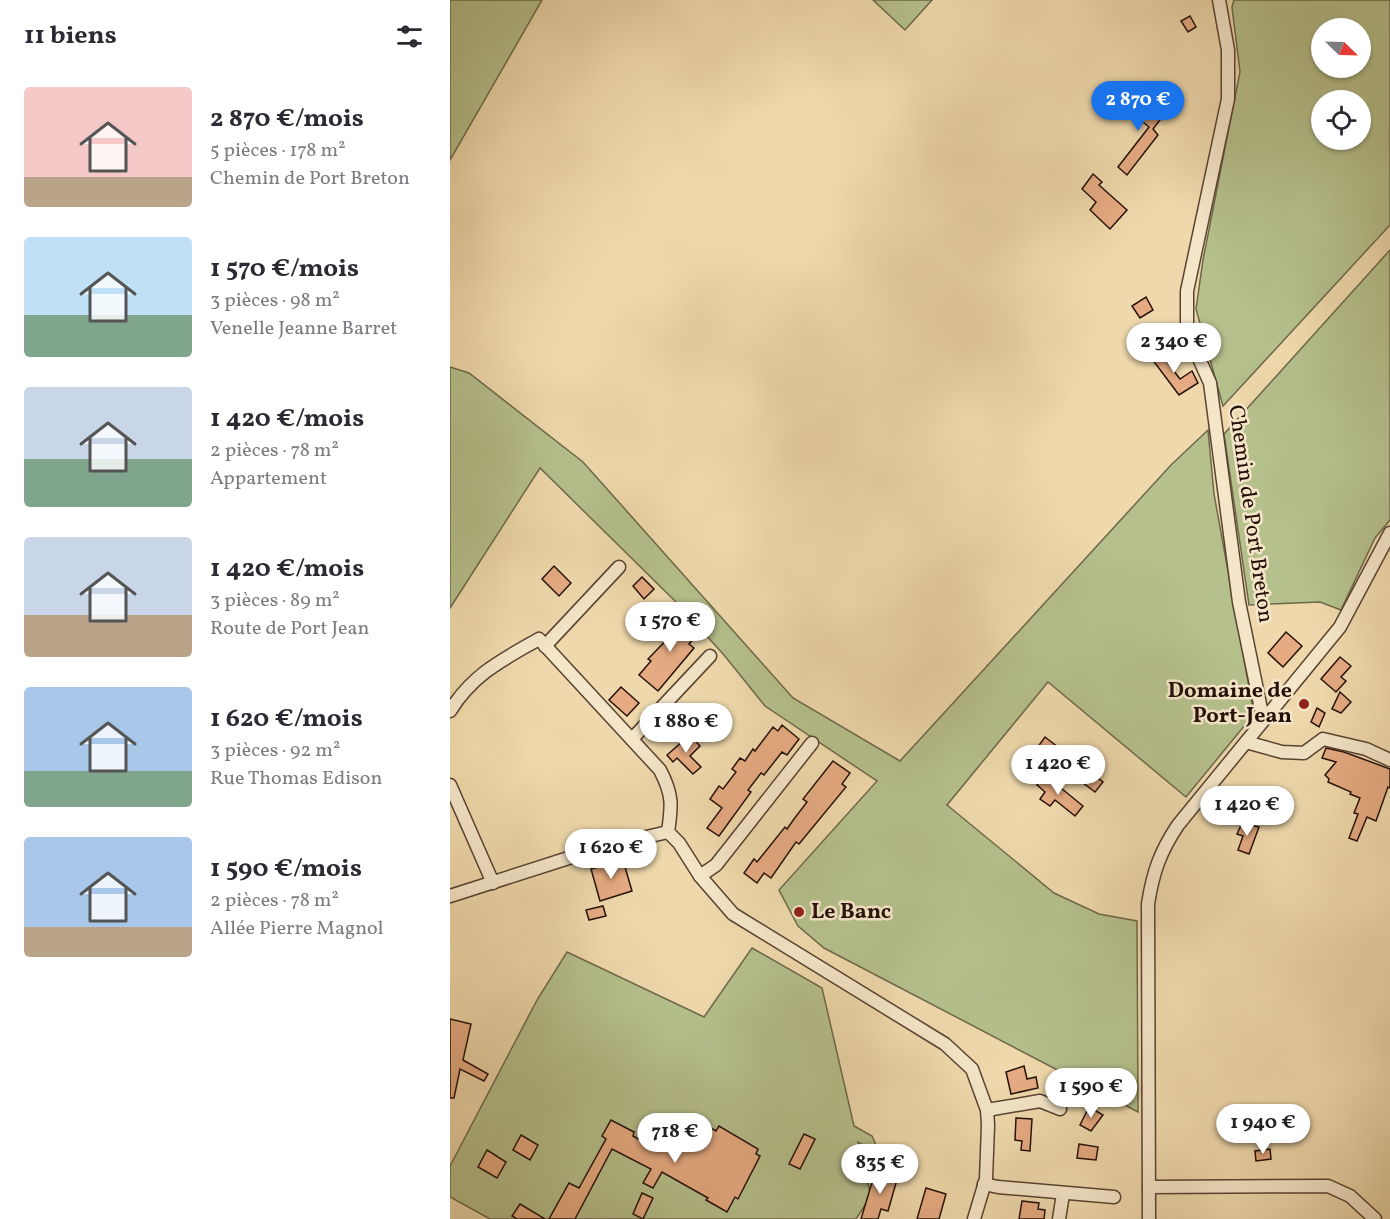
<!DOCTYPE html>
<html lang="fr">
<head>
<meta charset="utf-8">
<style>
	:root { --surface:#fff; --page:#f7f7f7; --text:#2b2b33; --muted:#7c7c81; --accent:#1a73e8 }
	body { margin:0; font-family:Vollkorn,serif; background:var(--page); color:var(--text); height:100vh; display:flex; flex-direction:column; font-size:22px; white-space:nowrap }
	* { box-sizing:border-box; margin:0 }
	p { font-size:20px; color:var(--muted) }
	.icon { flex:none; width:33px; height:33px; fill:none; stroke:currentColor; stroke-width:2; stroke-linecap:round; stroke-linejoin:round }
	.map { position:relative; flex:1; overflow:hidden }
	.panel { display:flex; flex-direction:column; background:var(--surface); width:450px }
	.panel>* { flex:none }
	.needle { width:39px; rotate:113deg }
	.buttons { position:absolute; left:861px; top:18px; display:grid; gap:12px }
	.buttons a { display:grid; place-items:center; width:60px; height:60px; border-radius:50%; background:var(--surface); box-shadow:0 2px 4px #0004; font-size:30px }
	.price { position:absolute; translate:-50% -51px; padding:0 14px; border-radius:21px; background:#fff; color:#222; font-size:20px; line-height:39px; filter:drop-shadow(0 2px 3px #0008) }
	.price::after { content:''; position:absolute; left:50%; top:36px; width:18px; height:14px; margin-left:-9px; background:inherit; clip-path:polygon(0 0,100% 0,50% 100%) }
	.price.current { background:var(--accent); color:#fff }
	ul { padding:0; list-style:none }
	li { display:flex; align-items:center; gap:18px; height:150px; padding:0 24px }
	li span { display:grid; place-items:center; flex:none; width:168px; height:120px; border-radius:6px; color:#555 }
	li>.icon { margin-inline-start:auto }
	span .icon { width:72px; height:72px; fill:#fffc; stroke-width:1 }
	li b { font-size:26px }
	h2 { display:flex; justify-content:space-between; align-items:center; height:72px; padding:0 24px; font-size:26px }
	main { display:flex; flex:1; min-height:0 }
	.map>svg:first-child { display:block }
</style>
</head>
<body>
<main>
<section class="panel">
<h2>11 biens<svg class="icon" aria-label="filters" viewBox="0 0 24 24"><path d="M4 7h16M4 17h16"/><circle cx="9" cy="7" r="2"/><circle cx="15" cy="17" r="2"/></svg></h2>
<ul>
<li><span style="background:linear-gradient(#f6c9c9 75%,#b9a48a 0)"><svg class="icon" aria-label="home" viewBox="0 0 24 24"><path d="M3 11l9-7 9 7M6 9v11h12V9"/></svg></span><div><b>2 870 €/mois</b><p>5 pièces · 178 m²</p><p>Chemin de Port Breton</p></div></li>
<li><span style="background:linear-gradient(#bfe0f5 65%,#7fa58c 0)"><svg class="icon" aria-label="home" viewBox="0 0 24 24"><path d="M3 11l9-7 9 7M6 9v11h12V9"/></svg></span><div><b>1 570 €/mois</b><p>3 pièces · 98 m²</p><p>Venelle Jeanne Barret</p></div></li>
<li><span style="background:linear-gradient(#c9d6e8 60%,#7fa58c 0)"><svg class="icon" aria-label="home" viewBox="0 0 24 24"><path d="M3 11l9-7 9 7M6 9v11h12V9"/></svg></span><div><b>1 420 €/mois</b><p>2 pièces · 78 m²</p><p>Appartement</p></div></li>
<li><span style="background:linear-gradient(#c9d6e8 65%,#b9a48a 0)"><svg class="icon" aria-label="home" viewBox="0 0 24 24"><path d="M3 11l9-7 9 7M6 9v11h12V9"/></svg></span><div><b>1 420 €/mois</b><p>3 pièces · 89 m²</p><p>Route de Port Jean</p></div></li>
<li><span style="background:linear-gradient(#a9c7e8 70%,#7fa58c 0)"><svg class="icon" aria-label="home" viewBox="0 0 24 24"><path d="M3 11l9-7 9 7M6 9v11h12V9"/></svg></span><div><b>1 620 €/mois</b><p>3 pièces · 92 m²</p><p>Rue Thomas Edison</p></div></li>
<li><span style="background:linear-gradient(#a9c7e8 75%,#b9a48a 0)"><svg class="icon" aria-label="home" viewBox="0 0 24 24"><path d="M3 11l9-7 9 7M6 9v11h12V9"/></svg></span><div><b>1 590 €/mois</b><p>2 pièces · 78 m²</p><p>Allée Pierre Magnol</p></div></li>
</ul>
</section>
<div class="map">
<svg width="940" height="1219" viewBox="0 0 940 1219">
	<rect width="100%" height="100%" fill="#efd9ac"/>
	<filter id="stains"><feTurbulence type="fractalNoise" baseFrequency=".00333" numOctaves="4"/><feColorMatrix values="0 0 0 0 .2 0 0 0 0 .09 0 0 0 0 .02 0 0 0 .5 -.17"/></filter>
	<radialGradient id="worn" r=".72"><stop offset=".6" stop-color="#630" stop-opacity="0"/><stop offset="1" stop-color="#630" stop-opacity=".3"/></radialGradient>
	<g fill="#b5c08c" stroke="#6d684a" stroke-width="1.5" fill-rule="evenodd">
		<path d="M0,0H92L0,160Z"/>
		<path d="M423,0H482L455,30Z"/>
		<path d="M784,0H940V225L773,406L746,309L753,260L790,72L782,7ZM872,28H910V68H872ZM872,100H910V140H872Z"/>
		<path d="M940,250V520L925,538L891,610L870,602L799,605L774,434Z"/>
		<path d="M0,367L19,373L133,462L343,698L450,761L721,465L758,430L764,494L804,714L736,797L598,682L497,805L604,893L649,914L687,921L688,1112L374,948L348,926L329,890L427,781L315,706L274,655L224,600L90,468L0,608Z"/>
		<path d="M302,948L372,988L404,1126L422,1136L426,1145L423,1151L408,1142L421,1196L406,1219H40L0,1197V1166L87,1000L117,952L254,1017Z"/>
	</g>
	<g fill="#e6ab82" stroke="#251008" stroke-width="1.5">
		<path d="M740,16L746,27L738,32L731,21Z"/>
		<path d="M673,91L710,120L703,129L708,135L677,175L668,167L699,127L666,100Z"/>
		<path d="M643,174L652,182L649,185L677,210L660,229L640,210L646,202L632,189Z"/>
		<path d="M696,297L703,310L690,318L682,306Z"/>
		<path d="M707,349L730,379L742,371L748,383L729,395L699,355Z"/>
		<path d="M104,566L121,583L109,596L92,579Z"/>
		<path d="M192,577L204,589L194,599L183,586Z"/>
		<path d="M229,612L237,619L235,621L249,633L239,644L244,648L208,691L189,675L201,661L198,659L225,631L217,625Z"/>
		<path d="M836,632L852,646L833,667L818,653Z"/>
		<path d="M890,657L901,666L891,677L896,681L886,692L871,679Z"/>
		<path d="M171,687L189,703L177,716L159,700Z"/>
		<path d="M890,692L901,702L891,713L882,709Z"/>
		<path d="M867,708L875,713L869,727L861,722Z"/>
		<path d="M332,725L349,739L337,755L332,752L314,775L311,773L298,790L301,792L269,836L257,828L272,808L260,799L269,786L273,789L286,772L282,769L290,758L295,761L303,749L305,751L323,727L328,731Z"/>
		<path d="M240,735L250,746L240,756L251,767L243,774L227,758L223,762L217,755Z"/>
		<path d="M595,737L653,782L645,792L587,748Z"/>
		<path d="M876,748L894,752L940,769V788L938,787L926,821L917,817L907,841L899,838L908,814L904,813L910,798L900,794L901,792L878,782L879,779L875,775L886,762L872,758Z"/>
		<path d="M383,761L400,773L392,784L396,787L349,844L346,842L321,878L314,873L307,883L294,873L304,859L307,862L335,827L337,829L344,819L357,802L353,799Z"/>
		<path d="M595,775L633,806L625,816L605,800L600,806L590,799L595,792L587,785Z"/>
		<path d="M792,823L809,827L799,854L788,850L793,836L787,834Z"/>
		<path d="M173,860L182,891L150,901L141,869Z"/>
		<path d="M153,906L156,916L139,920L136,910Z"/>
		<path d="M0,1019L21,1024L13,1060L38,1074L34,1081L10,1069L4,1098H0Z"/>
		<path d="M574,1066L577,1079L586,1077L588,1088L561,1094L556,1072Z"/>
		<path d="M639,1107L653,1115L641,1131L630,1125Z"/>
		<rect x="777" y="1111" width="13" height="23"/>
		<path d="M238,1115L266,1131L269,1126L308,1149L306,1154L310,1156L288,1199L285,1197L277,1212L256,1200L258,1198L212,1172L203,1188L193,1183L201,1169L162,1149L125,1219H99L119,1183L129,1188L156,1139L152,1136L161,1120L184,1132L183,1136L203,1147L210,1136L221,1142Z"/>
		<path d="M566,1118L582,1119L580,1151L571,1150L572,1141L565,1140Z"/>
		<path d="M354,1134L365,1139L350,1169L339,1164Z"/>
		<path d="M71,1135L88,1145L80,1160L63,1150Z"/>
		<path d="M629,1144L648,1147L646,1160L627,1158Z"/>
		<path d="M820,1149L821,1159L806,1161L805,1151Z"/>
		<path d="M37,1150L56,1162L47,1178L28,1167Z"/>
		<path d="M426,1169L448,1176L438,1211L431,1209L428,1219H411Z"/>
		<path d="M476,1188L496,1194L489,1219H467Z"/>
		<path d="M192,1193L203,1198L193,1219L183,1214Z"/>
		<path d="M572,1201L589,1203L588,1209L595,1210L594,1219H569Z"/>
		<path d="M70,1204L95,1219H67L62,1216Z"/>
	</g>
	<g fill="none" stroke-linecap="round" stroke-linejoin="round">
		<defs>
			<g id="minor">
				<path d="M769,0L778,50V99L737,291V324L747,354L760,383L789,602L811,709L817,716"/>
				<path d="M95,646L169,567"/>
				<path d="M0,711C23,674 52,660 89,639L210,770C223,795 222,805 218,832"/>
				<path d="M182,739L260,656"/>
				<path d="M796,742L832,752L854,753L873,739L916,749L940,760"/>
				<path d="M0,785L43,883"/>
				<path d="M218,832L229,843L250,876L283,914L495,1044L522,1069L537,1110L538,1125L536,1179L524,1219"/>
				<path d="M250,876L266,865L362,743"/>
				<path d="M0,896L153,847L218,832"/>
				<path d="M537,1110L590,1101L610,1109"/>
				<path d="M534,1184L548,1187L664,1197"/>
				<path d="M699,1187L878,1186L900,1196L925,1219"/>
				<path d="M609,1219L613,1194"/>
				<path d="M699,1219L698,904C703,872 710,852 728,825L890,627L940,533"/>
			</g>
		</defs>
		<use href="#minor" stroke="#584231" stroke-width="15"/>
		<use href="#minor" stroke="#f5e6c9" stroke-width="12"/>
	</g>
	<g fill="#8f2418" stroke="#f5e6c9" stroke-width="2">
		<circle cx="854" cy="704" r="6"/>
		<circle cx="349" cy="912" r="6"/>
	</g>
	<g text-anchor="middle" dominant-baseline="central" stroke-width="5" stroke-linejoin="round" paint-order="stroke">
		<g font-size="22" fill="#251008" stroke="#f5e6c9">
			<text transform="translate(800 514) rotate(82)">Chemin de Port Breton</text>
		</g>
		<g font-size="22" font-weight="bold" fill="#251008" stroke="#f5e6c9" text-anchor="end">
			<text x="842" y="691">Domaine de<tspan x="842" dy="25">Port-Jean</tspan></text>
			<text x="361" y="912" text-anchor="start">Le Banc</text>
		</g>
	</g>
	<rect width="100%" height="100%" filter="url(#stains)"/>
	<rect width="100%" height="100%" fill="url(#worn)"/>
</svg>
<div class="buttons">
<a><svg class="needle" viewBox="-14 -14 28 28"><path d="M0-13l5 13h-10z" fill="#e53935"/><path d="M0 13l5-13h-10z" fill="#7c7c81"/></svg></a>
<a><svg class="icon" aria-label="locate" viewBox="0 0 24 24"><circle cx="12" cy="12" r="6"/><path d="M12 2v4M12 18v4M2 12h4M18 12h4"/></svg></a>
</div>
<b class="price current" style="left:688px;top:132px">2 870 €</b>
<b class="price" style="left:724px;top:374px">2 340 €</b>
<b class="price" style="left:220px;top:653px">1 570 €</b>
<b class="price" style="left:236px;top:754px">1 880 €</b>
<b class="price" style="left:608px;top:796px">1 420 €</b>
<b class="price" style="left:797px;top:837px">1 420 €</b>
<b class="price" style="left:161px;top:880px">1 620 €</b>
<b class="price" style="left:641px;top:1119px">1 590 €</b>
<b class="price" style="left:813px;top:1155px">1 940 €</b>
<b class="price" style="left:225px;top:1164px">718 €</b>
<b class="price" style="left:430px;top:1195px">835 €</b>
</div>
</main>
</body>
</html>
